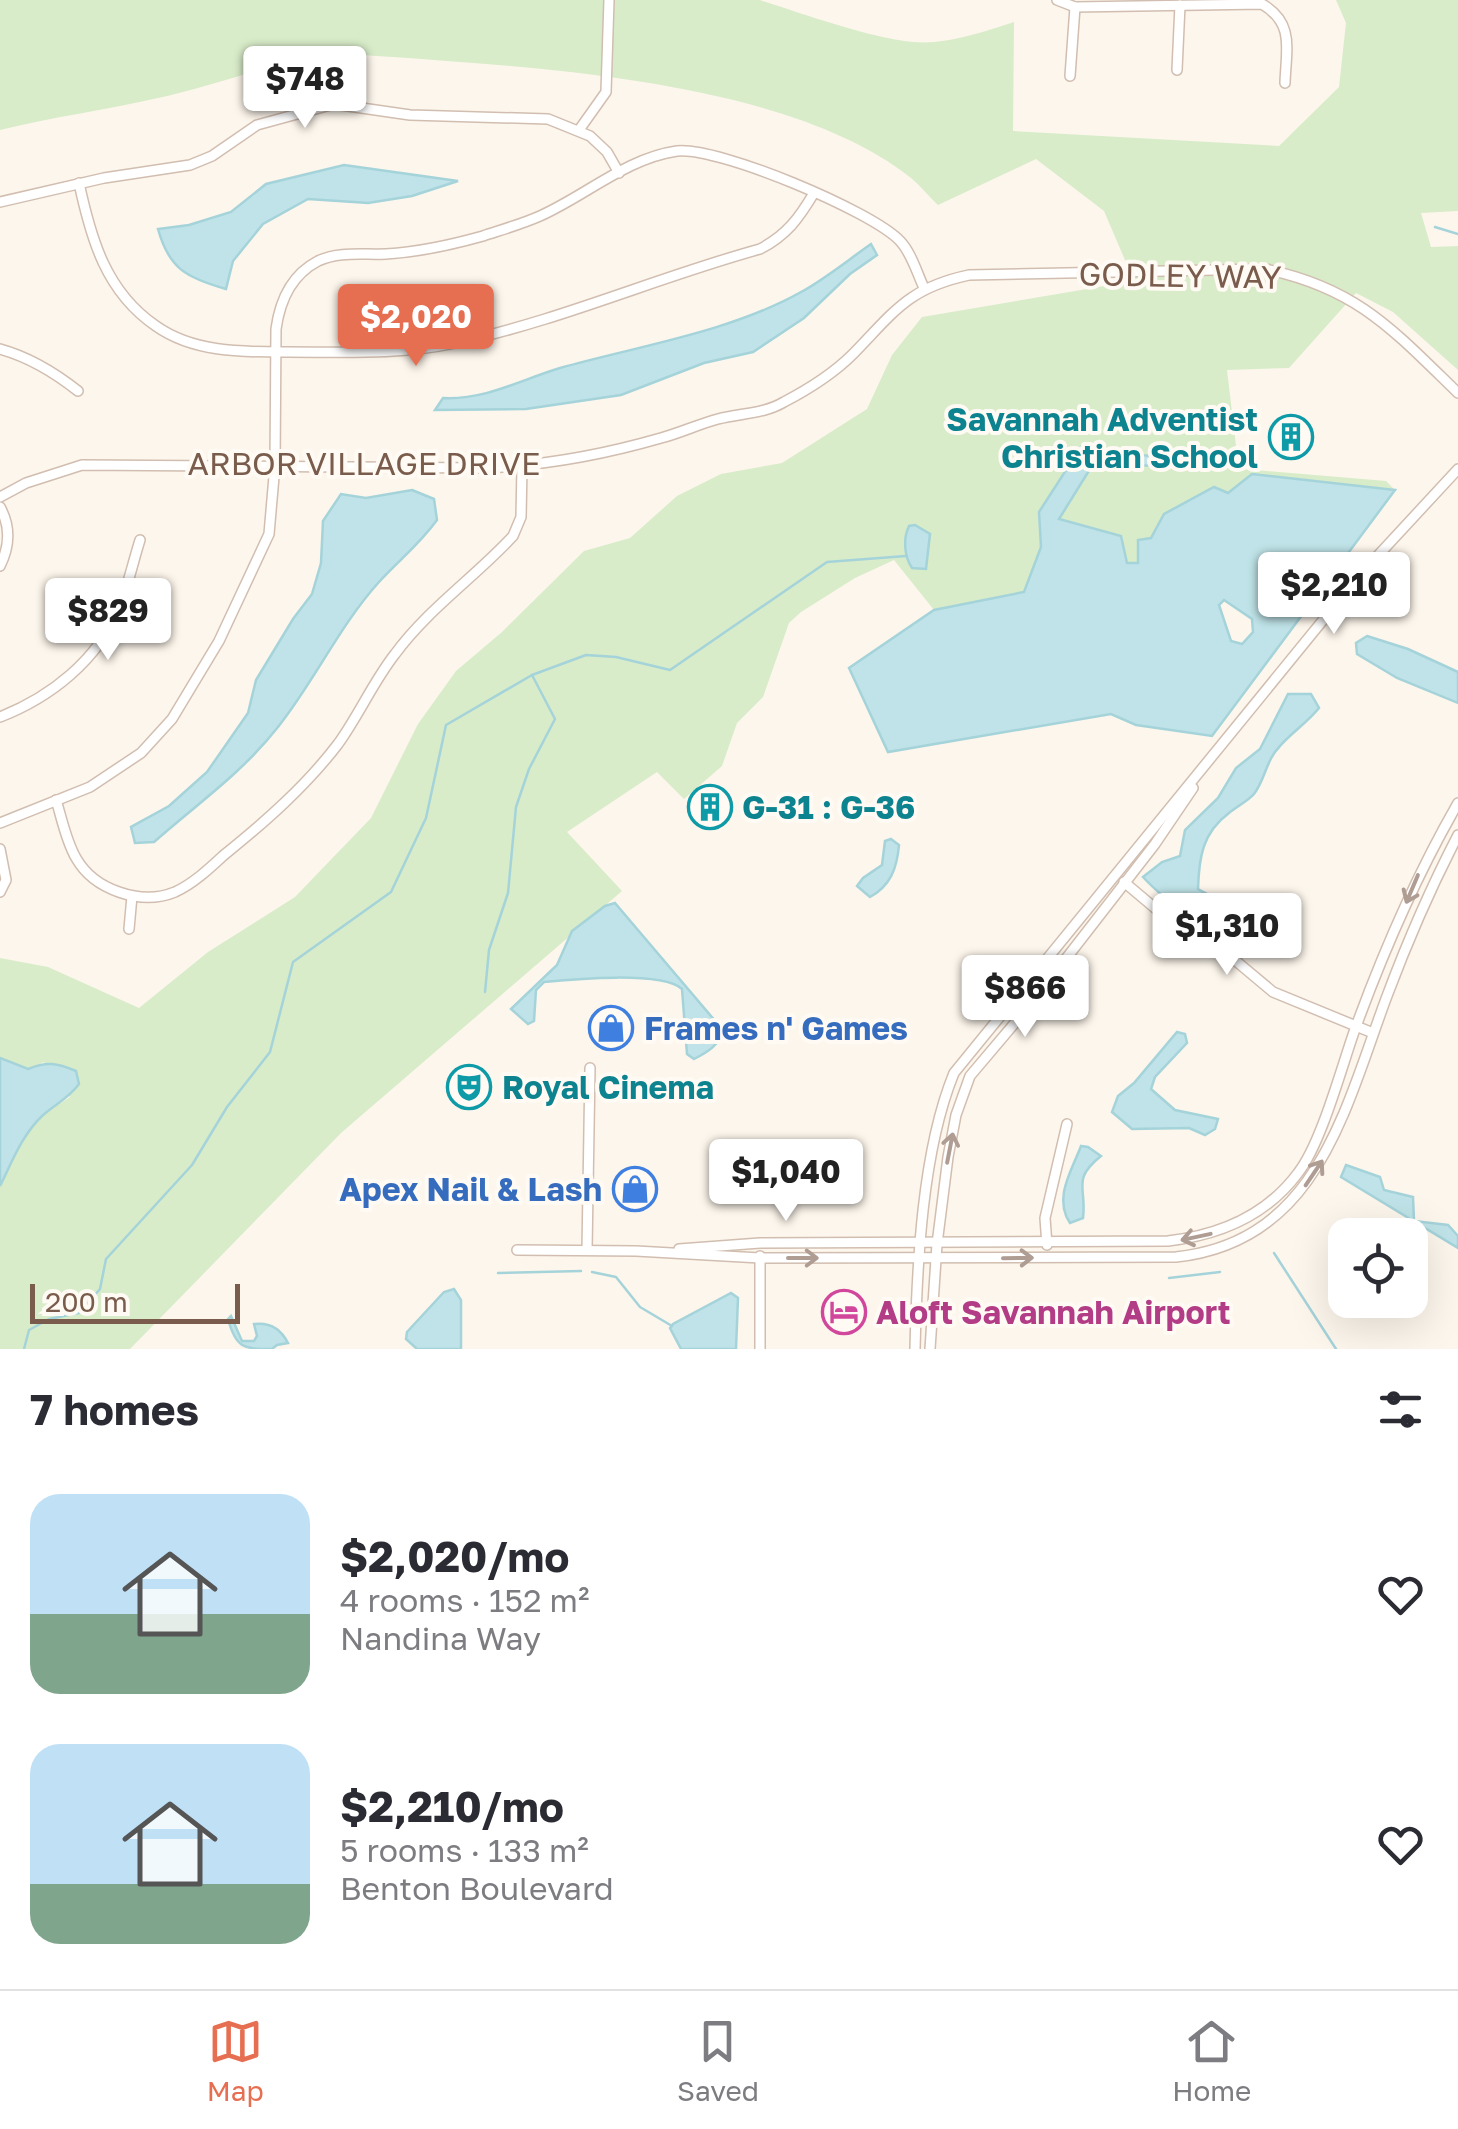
<!DOCTYPE html>
<html lang="en">
<head>
<meta charset="utf-8">
<style>
	:root { --surface:#fff; --page:#f7f7f7; --text:#2b2b33; --muted:#7c7c81; --line:#e1e1e2; --accent:#e76f51 }
	body { margin:0; font-family:"Golos Text",sans-serif; background:var(--page); color:var(--text); height:100vh; display:flex; flex-direction:column; font-size:38px; white-space:nowrap }
	* { box-sizing:border-box; margin:0 }
	p { font-size:32px; color:var(--muted) }
	.icon { flex:none; width:55px; height:55px; fill:none; stroke:currentColor; stroke-width:2; stroke-linecap:round; stroke-linejoin:round }
	.map { position:relative; height:1349px; overflow:hidden }
	.panel { display:flex; flex-direction:column; background:var(--surface); flex:1 }
	.panel>* { flex:none }
	.fabs { position:absolute; left:1328px; top:1218px; display:grid; gap:20px }
	.fabs a { display:grid; place-items:center; width:100px; height:100px; border-radius:20px; background:var(--surface); box-shadow:0 10px 40px #0002; font-size:50px }
	.scale { position:absolute; left:30px; bottom:25px; width:210px; box-sizing:border-box; padding-left:10px; border:5px solid #7a5c4d; border-top:0; font-size:28px; line-height:35px; white-space:nowrap; color:#7a5c4d; -webkit-text-stroke:8px #fffaf3; paint-order:stroke }
	.price { position:absolute; translate:-50% -85px; padding:0 22px; border-radius:10px; background:#fff; color:#222; font-size:32px; line-height:65px; filter:drop-shadow(0 2px 5px #0008) }
	.price::after { content:''; position:absolute; left:50%; top:60px; width:30px; height:22px; margin-left:-15px; background:inherit; clip-path:polygon(0 0,100% 0,50% 100%) }
	.price.active { background:var(--accent); color:#fff }
	ul { padding:0; list-style:none }
	li { display:flex; align-items:center; gap:30px; height:250px; padding:0 30px }
	li span { display:grid; place-items:center; flex:none; width:280px; height:200px; border-radius:30px; color:#555 }
	li>.icon { margin-inline-start:auto }
	span .icon { width:120px; height:120px; fill:#fffc; stroke-width:1 }
	li b { font-size:42px }
	h2 { display:flex; justify-content:space-between; align-items:center; height:120px; padding:0 30px; font-size:42px }
	.dock { display:flex; justify-content:space-around; align-items:center; height:140px; border-top:2px solid var(--line); background:var(--surface); font-size:28px; color:var(--muted) }
	.dock a { display:grid; justify-items:center; gap:5px }
	.dock .active { color:var(--accent) }
	.map>svg:first-child { display:block }
</style>
</head>
<body>
<div class="map">
<svg width="1458" height="1349" viewBox="0 0 1458 1349">
	<rect width="100%" height="100%" fill="#fdf6ec"/>
	<path fill="#d8ecc9" d="M0,0H760C804,14 867,37 913,42C946,45 983,32 1014,22L1013,131L1279,146L1339,87L1346,23L1336,0H1458V211L1421,213L1431,247L1458,246V370L1393,312L1356,293L1289,368L1227,370L1237,454L1243,469L1386,481L1395,490L1252,475L1227,494L1151,538L1138,564L1126,563L1120,536L1059,520L1090,469L1115,465L1169,466L1177,457L1114,454L1082,447L1039,512L1041,547L1024,592L934,610L894,560L855,578L801,612L789,623L763,697L737,723L722,766L684,799L657,772L567,832L622,891L341,1133L130,1349H0V1186L29,1130L44,1114L70,1097L44,1062L28,1069L0,1058V958L48,967L139,1008L208,952L295,897L371,818L418,724L456,671L502,632L584,551L630,538L677,496L721,474L782,463L867,409L892,355L922,317L1134,281L1104,211L1036,159L938,205C929,197 921,186 911,178C779,73 501,66 337,53C275,61 219,85 158,98C106,110 52,117 0,130Z"/>
	<g fill="#bfe3e8" stroke="#a5d3da" stroke-width="2.5" fill-rule="evenodd">
		<path d="M344,165L458,181L412,196L368,203L308,199L263,224L233,261L226,289C187,278 169,269 158,229L189,225L231,212L266,184Z"/>
		<path d="M871,244L877,255L850,274L804,318L753,352L704,363L621,395L526,409L435,410L443,398C486,400 520,380 560,368C638,346 730,332 801,292C825,279 848,260 871,244Z"/>
		<path d="M1081,447L1114,454L1178,457L1169,466L1115,465L1090,469L1059,519L1121,536L1127,563H1138V540L1151,538L1164,514L1214,487L1228,493L1252,474L1395,490L1212,736L1136,725L1111,714L888,752L849,668L934,610L1024,592L1041,547L1039,512ZM1224,600L1252,619L1253,632L1242,644L1231,641L1219,605Z"/>
		<path d="M412,490L434,499L437,520C418,546 400,559 379,582C340,625 314,682 278,727C242,773 197,804 154,842L135,843L131,827L169,806L207,772L248,713L256,680L293,619L312,594L321,563L323,521L341,494L366,498Z"/>
		<path d="M915,525L930,534L926,569L912,568C904,556 903,538 909,526Z"/>
		<path d="M1367,636L1408,649L1458,672V703L1397,678L1357,654L1356,643Z"/>
		<path d="M1288,694H1311L1319,708C1307,723 1292,732 1280,746C1266,760 1265,780 1254,794C1248,801 1236,807 1229,813C1202,833 1199,858 1198,889L1251,918L1257,926L1256,940C1228,953 1162,898 1143,877L1162,862L1180,856L1185,830L1218,798L1236,768L1260,749Z"/>
		<path d="M891,839L899,845C897,869 890,886 870,897L857,886L863,878L882,865L885,841Z"/>
		<path d="M615,903L722,1029C722,1044 706,1053 694,1059L687,1054L682,989C662,971 573,979 544,982L536,990L534,1021L528,1024L511,1009L557,965L572,931L605,906Z"/>
		<path d="M1177,1032L1185,1034L1187,1043L1155,1077L1151,1089L1175,1110L1218,1119L1215,1129L1205,1135L1189,1128L1132,1129L1112,1112L1118,1096L1134,1083Z"/>
		<path d="M0,1058L28,1069C47,1061 57,1063 76,1071L79,1084C68,1099 55,1104 42,1116C22,1135 12,1162 0,1186Z"/>
		<path d="M1081,1146L1088,1147L1101,1156C1071,1180 1087,1187 1083,1218L1070,1223C1053,1198 1072,1170 1081,1146Z"/>
		<path d="M1346,1165L1380,1177L1384,1190L1413,1197L1414,1221L1448,1225L1458,1236V1248L1341,1177Z"/>
		<path d="M454,1289L461,1300V1349H417L406,1339L407,1332L444,1292Z"/>
		<path d="M731,1293L738,1298L736,1349H681L670,1328L673,1324Z"/>
		<path d="M231,1316L242,1341H254L257,1336L254,1324C270,1322 281,1329 288,1343L277,1345L272,1349C243,1349 236,1348 228,1319Z"/>
	</g>
	<g fill="none" stroke-linecap="round" stroke-linejoin="round">
		<g stroke="#a5d3da" stroke-width="2.5">
			<path d="M1435,227L1458,234"/>
			<path d="M532,675L586,655L616,657L670,670L827,562L906,556"/>
			<path d="M1274,1253L1336,1349"/>
			<path d="M592,1272L616,1277L640,1307L672,1326"/>
			<path d="M498,1273L581,1271"/>
			<path d="M1169,1278L1220,1272"/>
			<path d="M24,1349L29,1330L49,1319L79,1313L100,1289L106,1259L192,1165L227,1107L270,1052L293,962L391,892L426,818L446,725L532,675L555,719L529,769L516,807L508,893L489,950L485,992"/>
		</g>
		<defs>
			<g id="minor">
				<path d="M1057,0L1075,7L1262,4C1295,23 1286,50 1285,83"/>
				<path d="M1177,70L1180,5"/>
				<path d="M1070,76L1075,7"/>
				<path d="M579,130L606,92L609,0"/>
				<path d="M79,183C91,239 106,292 156,326C194,353 244,352 288,352C344,352 400,355 455,343C559,321 658,277 760,249C787,235 799,218 814,193"/>
				<path d="M0,202L104,178L190,165L212,156L257,125L334,104L410,115L548,119L590,136L607,152L619,173"/>
				<path d="M0,349C29,357 54,372 78,391"/>
				<path d="M0,497L26,483L82,465L481,468C542,466 602,455 661,438C680,433 699,424 718,419C741,413 764,414 784,402C807,390 835,372 853,354C894,312 908,288 969,275L1265,269C1357,288 1393,330 1458,393"/>
				<path d="M0,507C11,527 10,546 0,566"/>
				<path d="M0,717C51,697 98,660 119,608C128,586 133,562 140,540"/>
				<path d="M56,800C62,819 66,841 76,858C94,890 141,906 175,892C193,884 210,868 224,855C265,822 306,786 338,744C359,715 373,682 395,654C428,609 475,577 513,536L521,517L522,467"/>
				<path d="M0,823L90,787L141,753L172,719L219,641L269,534L275,465L276,329C280,300 291,275 318,261C339,251 363,255 386,254C419,252 451,245 483,236C501,230 522,224 540,216C585,196 627,158 677,151C717,146 872,211 900,241C911,252 917,273 924,288"/>
				<path d="M0,849L6,880L0,892"/>
				<path d="M1124,882L1175,925L1230,956L1273,992L1373,1033"/>
				<path d="M129,929L132,896"/>
				<path d="M1047,1245L1045,1218L1067,1124"/>
				<path d="M679,1249L760,1243L1168,1241C1220,1235 1266,1216 1298,1173C1321,1144 1341,1069 1354,1032C1383,952 1416,876 1458,803"/>
				<path d="M517,1250L636,1251L760,1258L1176,1257C1318,1242 1345,1108 1387,996C1408,940 1431,887 1458,835"/>
				<path d="M587,1250L590,1068"/>
				<path d="M760,1256V1349"/>
				<path d="M915,1349C917,1264 922,1151 954,1073L1359,576L1458,469"/>
				<path d="M930,1349L937,1244L948,1157L956,1115L970,1076L1030,1005L1155,844L1193,788"/>
			</g>
		</defs>
		<use href="#minor" stroke="#d1beb0" stroke-width="12"/>
		<use href="#minor" stroke="#fff" stroke-width="9"/>
	</g>
	<defs><path id="oneway-shaft" d="M-6 0H5M1.5-3L5.5 0L1.5 3" fill="none" stroke-width="1.6" stroke-linecap="round" stroke-linejoin="round" transform="scale(2.5)"/></defs>
	<g stroke="#af9d94">
		<use href="#oneway-shaft" transform="translate(1412 889) rotate(113)"/>
		<use href="#oneway-shaft" transform="translate(950 1148) rotate(-79)"/>
		<use href="#oneway-shaft" transform="translate(1314 1173) rotate(-56)"/>
		<use href="#oneway-shaft" transform="translate(1196 1237) rotate(168)"/>
		<use href="#oneway-shaft" transform="translate(803 1258)"/>
		<use href="#oneway-shaft" transform="translate(1018 1258) rotate(-1)"/>
	</g>
	<defs>
		<symbol id="building-ring" viewBox="-11 -11 22 22"><circle r="9.5" fill="#fffaf3" stroke="#0f9aa8" stroke-width="1.5"/><path d="M-4-6H4V6H1V3H-1V6H-4ZM-2.5-4.3h1.7v1.8h-1.7ZM.8-4.3h1.7v1.8H.8ZM-2.5-1h1.7V.8h-1.7ZM.8-1h1.7V.8H.8Z" fill="#0f9aa8"/></symbol>
		<symbol id="shop-ring" viewBox="-11 -11 22 22"><circle r="9.5" fill="#fffaf3" stroke="#3f7fe0" stroke-width="1.5"/><path d="M-5-2.5h2.3a2.7 3.5 0 0 1 5.4 0H5L5.5 6h-11ZM-1.5-2.5h3a1.5 2.3 0 0 0-3 0Z" fill="#3f7fe0"/></symbol>
		<symbol id="theatre-ring" viewBox="-11 -11 22 22"><circle r="9.5" fill="#fffaf3" stroke="#0f9aa8" stroke-width="1.5"/><path d="M-5-5.5Q0-4 5-5.5V0Q5 5 0 6Q-5 5-5 0ZM-3.3-2.5H-1v1.5H-3.3ZM1-2.5H3.3v1.5H1ZM-2.8 1Q0 5.5 2.8 1Z" fill="#0f9aa8"/></symbol>
		<symbol id="hotel-ring" viewBox="-11 -11 22 22"><circle r="9.5" fill="#fffaf3" stroke="#d1479c" stroke-width="1.5"/><path d="M-6-4.5h1.5V1H6V5H4.5V3h-9V5H-6ZM-4 0a1.8 1.8 0 1 1 3.6 0ZM.5 0V-2.5h3Q6-2.5 6 0Z" fill="#d1479c"/></symbol>
	</defs>
	<g fill-rule="evenodd">
		<use href="#building-ring" x="1266" y="412" width="50" height="50"/>
		<use href="#building-ring" x="685" y="782" width="50" height="50"/>
		<use href="#shop-ring" x="586" y="1003" width="50" height="50"/>
		<use href="#theatre-ring" x="444" y="1062" width="50" height="50"/>
		<use href="#shop-ring" x="610" y="1164" width="50" height="50"/>
		<use href="#hotel-ring" x="819" y="1287" width="50" height="50"/>
	</g>
	<g text-anchor="middle" dominant-baseline="central" stroke-width="8" stroke-linejoin="round" paint-order="stroke">
		<g font-size="32" fill="#7a5c4d" stroke="#fffaf3">
			<text transform="translate(1180 275) rotate(1)">GODLEY WAY</text>
			<text x="364" y="463">ARBOR VILLAGE DRIVE</text>
		</g>
		<g font-size="32" font-weight="bold" fill="#0d838f" stroke="#fffaf3" text-anchor="start">
			<text x="1258" y="419" text-anchor="end">Savannah Adventist<tspan x="1258" dy="37">Christian School</tspan></text>
			<text x="742" y="807">G-31 : G-36</text>
			<text x="502" y="1087">Royal Cinema</text>
		</g>
		<g font-size="32" font-weight="bold" fill="#366cbe" stroke="#fffaf3" text-anchor="start">
			<text x="644" y="1028">Frames n' Games</text>
			<text x="602" y="1189" text-anchor="end">Apex Nail &amp; Lash</text>
		</g>
		<g font-size="32" font-weight="bold" fill="#b23c85" stroke="#fffaf3" text-anchor="start">
			<text x="876" y="1312">Aloft Savannah Airport</text>
		</g>
	</g>
</svg>
<div class="fabs">
<a><svg class="icon" aria-label="locate" viewBox="0 0 24 24"><circle cx="12" cy="12" r="6"/><path d="M12 2v4M12 18v4M2 12h4M18 12h4"/></svg></a>
</div>
<div class="scale">200 m</div>
<b class="price" style="left:305px;top:131px">$748</b>
<b class="price active" style="left:416px;top:369px">$2,020</b>
<b class="price" style="left:1334px;top:637px">$2,210</b>
<b class="price" style="left:108px;top:663px">$829</b>
<b class="price" style="left:1227px;top:978px">$1,310</b>
<b class="price" style="left:1025px;top:1040px">$866</b>
<b class="price" style="left:786px;top:1224px">$1,040</b>
</div>
<section class="panel">
<h2>7 homes<svg class="icon" aria-label="filters" viewBox="0 0 24 24"><path d="M4 7h16M4 17h16"/><circle cx="9" cy="7" r="2"/><circle cx="15" cy="17" r="2"/></svg></h2>
<ul>
<li><span style="background:linear-gradient(#bfe0f5 60%,#7fa58c 0)"><svg class="icon" aria-label="home" viewBox="0 0 24 24"><path d="M3 11l9-7 9 7M6 9v11h12V9"/></svg></span><div><b>$2,020/mo</b><p>4 rooms · 152 m²</p><p>Nandina Way</p></div><svg class="icon" aria-label="heart" viewBox="0 0 24 24"><path d="M12 20l-8-8c-3-5 5-10 8-4 3-6 11-1 8 4z"/></svg></li>
<li><span style="background:linear-gradient(#bfe0f5 70%,#7fa58c 0)"><svg class="icon" aria-label="home" viewBox="0 0 24 24"><path d="M3 11l9-7 9 7M6 9v11h12V9"/></svg></span><div><b>$2,210/mo</b><p>5 rooms · 133 m²</p><p>Benton Boulevard</p></div><svg class="icon" aria-label="heart" viewBox="0 0 24 24"><path d="M12 20l-8-8c-3-5 5-10 8-4 3-6 11-1 8 4z"/></svg></li>
</ul>
</section>
<nav class="dock">
<a class="active"><svg class="icon" aria-label="map" viewBox="0 0 24 24"><path d="M3 6l6-2 6 2 6-2v14l-6 2-6-2-6 2zM9 4v14M15 6v14"/></svg>Map</a>
<a><svg class="icon" aria-label="saved" viewBox="0 0 24 24"><path d="M7 4h10v16l-5-4-5 4z"/></svg>Saved</a>
<a><svg class="icon" aria-label="home" viewBox="0 0 24 24"><path d="M3 11l9-7 9 7M6 9v11h12V9"/></svg>Home</a>
</nav>
</body>
</html>
